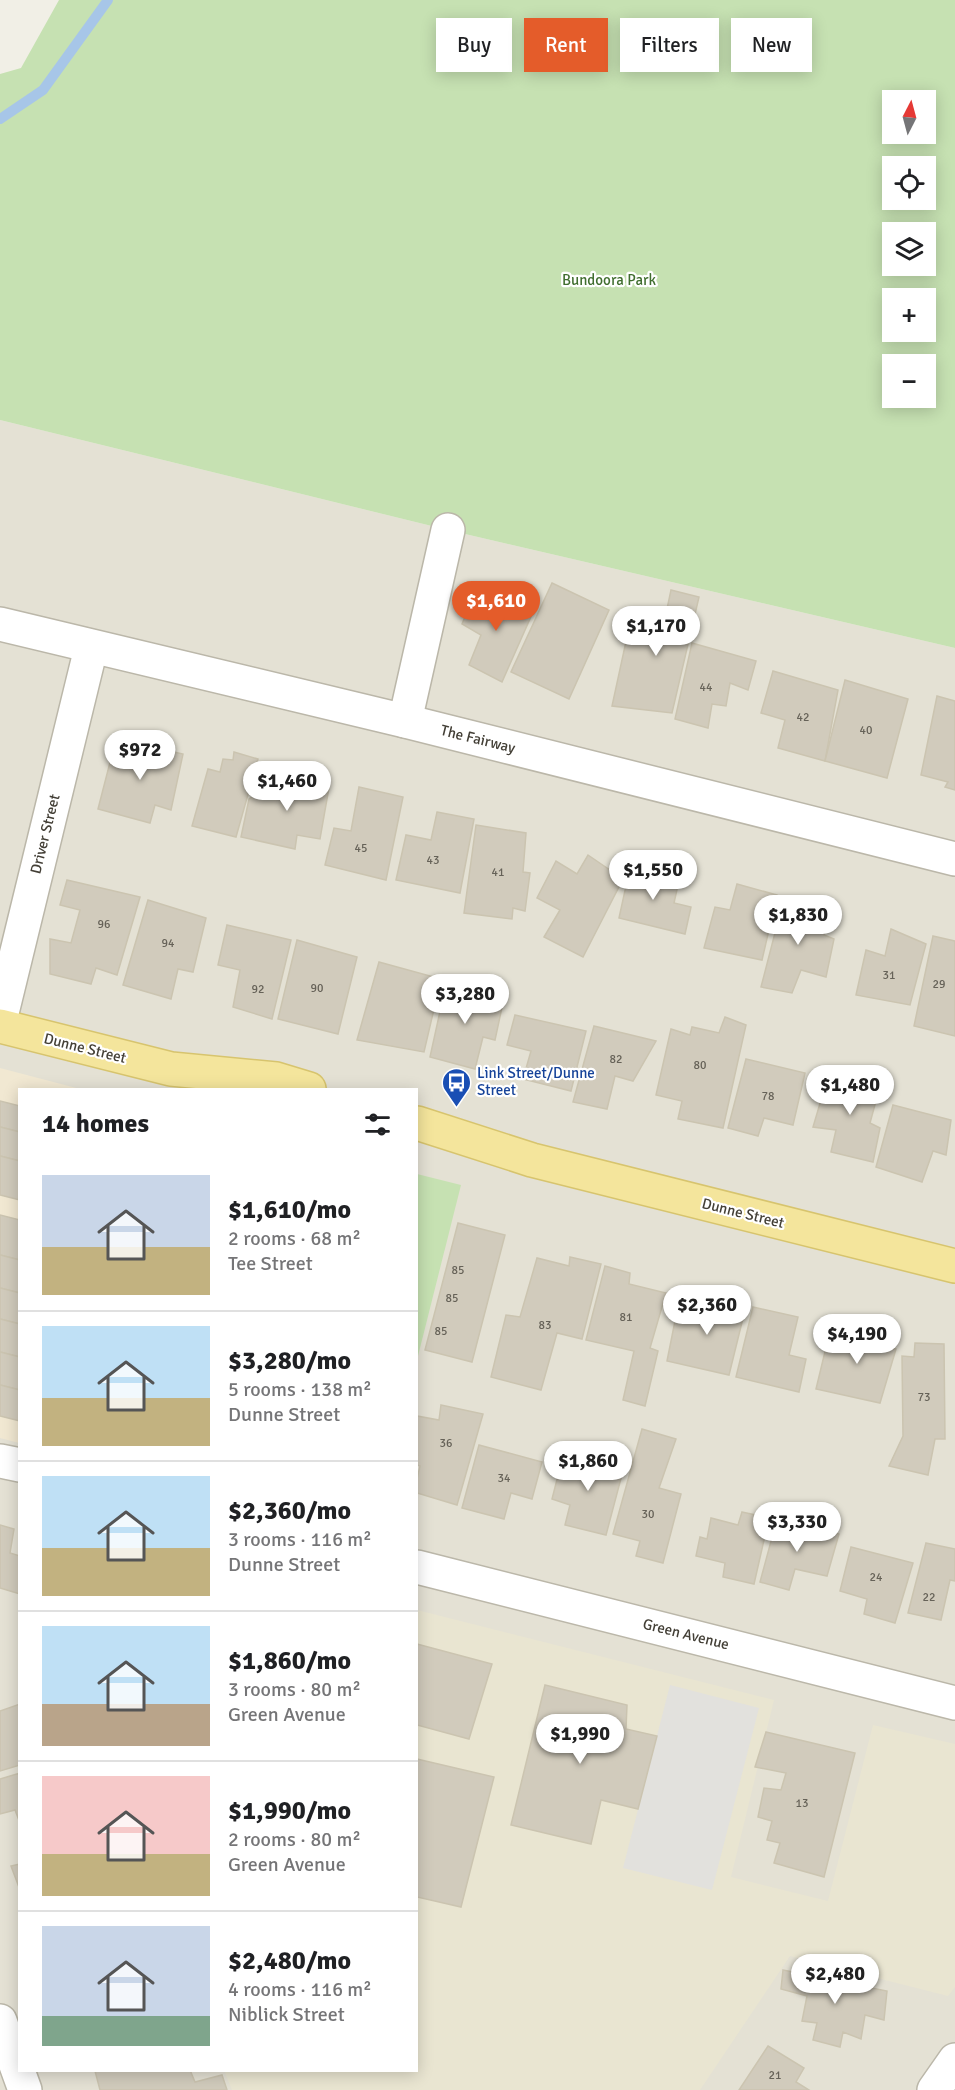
<!DOCTYPE html>
<html lang="en">
<head>
<meta charset="utf-8">
<style>
	:root { --surface:#fff; --page:#f2f2f2; --text:#202124; --muted:#757577; --line:#e0e0e0; --accent:#e45c2a }
	body { margin:0; font-family:Signika,sans-serif; background:var(--page); color:var(--text); height:100vh; display:flex; flex-direction:column; font-size:22px; white-space:nowrap }
	* { box-sizing:border-box; margin:0 }
	p { font-size:20px; color:var(--muted) }
	.icon { flex:none; width:33px; height:33px; fill:none; stroke:currentColor; stroke-width:2; stroke-linecap:round; stroke-linejoin:round }
	.map { position:relative; flex:1; overflow:hidden }
	.drawer { position:absolute; left:18px; top:1088px; width:400px; height:984px; display:flex; flex-direction:column; background:var(--surface); border-radius:0px; box-shadow:0 3px 15px #0003 }
	.drawer>* { flex:none }
	.hud { position:absolute; left:436px; top:18px; width:428px; height:54px; display:flex; gap:12px }
	.needle { width:39px; rotate:6deg }
	.fabs { position:absolute; left:882px; top:90px; display:grid; gap:12px }
	.fabs a { display:grid; place-items:center; width:54px; height:54px; border-radius:0px; background:var(--surface); box-shadow:0 3px 15px #0003; font-size:30px }
	.price { position:absolute; translate:-50% -51px; padding:0 14px; border-radius:21px; background:#fff; color:#222; font-size:20px; line-height:39px; filter:drop-shadow(0 2px 3px #0008) }
	.price::after { content:''; position:absolute; left:50%; top:36px; width:18px; height:14px; margin-left:-9px; background:inherit; clip-path:polygon(0 0,100% 0,50% 100%) }
	.price.current { background:var(--accent); color:#fff }
	ul { padding:0; list-style:none }
	li { display:flex; align-items:center; gap:18px; height:150px; padding:0 24px }
	li+li { border-top:2px solid var(--line) }
	li span { display:grid; place-items:center; flex:none; width:168px; height:120px; border-radius:0px; color:#555 }
	li>.icon { margin-inline-start:auto }
	span .icon { width:72px; height:72px; fill:#fffc; stroke-width:1 }
	li b { font-size:26px }
	h2 { display:flex; justify-content:space-between; align-items:center; height:72px; padding:0 24px; font-size:26px }
	.chip { padding:0 21px; border-radius:0px; background:var(--surface); box-shadow:0 3px 15px #0003; font-size:21px; line-height:54px }
	.chip.current { background:var(--accent); color:#fff }
	.map>svg:first-child { display:block }
</style>
</head>
<body>
<div class="map">
<svg width="955" height="2090" viewBox="0 0 955 2090">
	<rect width="100%" height="100%" fill="#f1efe6"/>
	<path fill="#e4e1d4" fill-rule="evenodd" d="M0,420L448,530L955,648V2090H0ZM20,1089H417V2070H20Z"/>
	<path fill="#f1e8d2" d="M0,1068L80,1089H20L19,1443L0,1438Z"/>
	<path fill="#e9e5d1" d="M417,1610L774,1700L731,1877L828,1901L873,1725L955,1744V1987L948,1996L790,1956L700,2090H232L224,2070H417Z"/>
	<g fill="#c6e1b2" fill-rule="evenodd">
		<path d="M59,0H955V648L448,530L0,420V74L21,68ZM892,100H926V134H892ZM892,166H926V200H892ZM892,232H926V266H892ZM892,298H926V332H892ZM892,364H926V398H892Z"/>
		<path d="M417,1174L461,1185L417,1360Z"/>
	</g>
	<path fill="#e2e1dd" d="M670,1685L759,1708L712,1890L623,1868Z"/>
	<g fill="none" stroke-linecap="round" stroke-linejoin="round">
		<path stroke="#a7c6e8" stroke-width="10" d="M0,119L43,90L108,0"/>
	</g>
	<g fill="#d1cbbc" stroke="#cbc4b0" stroke-width="1.5">
		<path d="M552,583L609,610L569,699L511,672Z"/>
		<path d="M478,586L533,612L502,682L469,665L481,635L462,624Z"/>
		<path d="M671,590L699,597L672,713L612,706L630,623L650,627L658,607L667,609Z"/>
		<path d="M692,643L756,661L748,690L730,683L726,706L712,704L708,728L675,719Z"/>
		<path d="M773,671L838,690L825,761L778,748L785,720L761,713Z"/>
		<path d="M845,680L908,699L887,778L825,761Z"/>
		<path d="M937,696L955,701V790L945,787L948,782L921,775Z"/>
		<path d="M116,739L183,754L171,810L155,805L150,823L98,809Z"/>
		<path d="M234,752L258,759L236,837L192,826L208,769L220,772L223,759L233,760Z"/>
		<path d="M303,774L330,782L320,839L297,835L295,849L241,837L249,799L278,780L300,786Z"/>
		<path d="M359,787L403,797L386,880L325,865L334,828L351,831Z"/>
		<path d="M437,812L474,819L460,893L396,880L406,835L431,840Z"/>
		<path d="M476,825L526,833L523,872L530,873L525,911L513,908L512,919L464,913Z"/>
		<path d="M588,855L623,879L583,957L544,937L560,910L537,898L556,861L577,874Z"/>
		<path d="M631,863L665,872L664,881L678,885L674,903L691,907L685,934L619,918Z"/>
		<path d="M67,880L140,897L117,975L96,968L91,984L50,974V939L71,943L80,910L60,905Z"/>
		<path d="M737,884L777,895L762,960L704,948L715,907L730,910Z"/>
		<path d="M784,898L829,909L824,935L834,939L826,977L801,970L792,993L761,987Z"/>
		<path d="M148,900L206,918L193,972L178,969L171,999L123,985Z"/>
		<path d="M227,925L291,940L272,1019L233,1007L240,970L218,965Z"/>
		<path d="M891,929L926,944L910,1005L856,995L866,950L885,956Z"/>
		<path d="M933,936L955,941V1036L914,1026Z"/>
		<path d="M297,940L357,957L338,1034L278,1019Z"/>
		<path d="M379,962L441,979L424,1052L357,1040Z"/>
		<path d="M446,984L504,998L495,1040L483,1037L475,1069L430,1057Z"/>
		<path d="M515,1015L586,1031L571,1091L523,1079L531,1051L507,1045Z"/>
		<path d="M725,1017L746,1025L723,1128L678,1119L682,1101L656,1095L671,1029L690,1035L692,1027L719,1033Z"/>
		<path d="M594,1026L656,1041L633,1081L615,1076L607,1109L573,1102Z"/>
		<path d="M746,1059L805,1073L793,1125L764,1118L758,1136L728,1128Z"/>
		<path d="M829,1073L880,1086L870,1123L880,1128L873,1162L831,1152L836,1130L813,1127Z"/>
		<path d="M0,1101L20,1106V1132L0,1127Z"/>
		<path d="M893,1105L951,1120L946,1155L933,1151L922,1182L876,1167Z"/>
		<path d="M0,1127L20,1132V1161L0,1156Z"/>
		<path d="M0,1156L20,1161V1200L0,1195Z"/>
		<path d="M0,1215L20,1220V1260L0,1255Z"/>
		<path d="M458,1223L505,1235L472,1362L425,1350Z"/>
		<path d="M0,1255L20,1260V1293L0,1288Z"/>
		<path d="M570,1257L601,1264L582,1339L557,1333L541,1390L491,1377L506,1315L520,1317L537,1258L569,1266Z"/>
		<path d="M605,1266L630,1273L629,1284L666,1293L650,1348L658,1351L645,1406L623,1400L634,1351L586,1340Z"/>
		<path d="M0,1288L20,1293V1324L0,1319Z"/>
		<path d="M698,1296L746,1306L729,1375L667,1361L677,1311L694,1316Z"/>
		<path d="M753,1307L798,1317L789,1355L806,1359L799,1392L736,1377Z"/>
		<path d="M0,1319L20,1324V1357L0,1352Z"/>
		<path d="M862,1324L885,1330L882,1346L896,1349L880,1403L816,1389L830,1331L857,1339Z"/>
		<path d="M915,1343L944,1344L945,1439H935L928,1475L889,1466L903,1436L902,1356L914,1357Z"/>
		<path d="M0,1352L20,1357V1390L0,1385Z"/>
		<path d="M0,1385L20,1390V1421L0,1416Z"/>
		<path d="M441,1405L483,1414L457,1505L417,1493V1479L420,1466L417,1465V1416L439,1420Z"/>
		<path d="M642,1429L676,1439L659,1488L681,1494L663,1563L636,1556L640,1541L613,1534Z"/>
		<path d="M479,1445L542,1462L532,1499L511,1493L504,1519L462,1508Z"/>
		<path d="M564,1452L624,1467L606,1535L565,1525L570,1505L552,1499Z"/>
		<path d="M742,1512L769,1518L754,1584L723,1577L725,1563L696,1556L700,1537L707,1539L711,1518L738,1525Z"/>
		<path d="M777,1519L839,1534L827,1576L795,1569L789,1590L760,1582Z"/>
		<path d="M0,1525L14,1529L10,1553L20,1556V1594L0,1588Z"/>
		<path d="M926,1543L955,1549V1581L950,1580L941,1620L908,1613Z"/>
		<path d="M851,1547L913,1563L895,1623L864,1614L867,1599L840,1591Z"/>
		<path d="M417,1644L492,1664L469,1739L417,1725Z"/>
		<path d="M545,1685L627,1705L626,1729L657,1736L638,1809L601,1800L591,1844L511,1825Z"/>
		<path d="M20,1704V1765L0,1771V1711Z"/>
		<path d="M766,1732L855,1753L824,1877L774,1863L780,1843L767,1840L772,1821L758,1817L764,1788L781,1790L786,1773L755,1767Z"/>
		<path d="M417,1759L494,1777L461,1907L417,1897Z"/>
		<path d="M20,1773V1823L15,1810L0,1814V1779Z"/>
		<path d="M20,1864V1890L11,1866Z"/>
		<path d="M783,1970L887,1991L884,2020L865,2015L861,2039L843,2032L840,2047L813,2040L817,2023L802,2021L807,1996L781,1989Z"/>
		<path d="M768,2046L804,2068L796,2082L809,2090H739Z"/>
		<path d="M190,2070L195,2082L222,2075L227,2090H100L95,2071Z"/>
	</g>
	<g fill="none" stroke-linecap="round" stroke-linejoin="round">
		<defs>
			<g id="minor">
				<path d="M0,624L405,721L955,859"/>
				<path d="M405,721L448,530"/>
				<path d="M0,1021L91,648"/>
				<path d="M0,1461L20,1465"/>
				<path d="M417,1567L955,1703"/>
				<path d="M0,2021L25,2090"/>
				<path d="M934,2090L955,2060"/>
			</g>
			<g id="major">
				<path d="M0,1026L171,1069L276,1079L309,1089"/>
				<path d="M417,1123L532,1160L955,1266"/>
			</g>
		</defs>
		<use href="#minor" stroke="#bbb7a9" stroke-width="36"/>
		<use href="#major" stroke="#d7c46e" stroke-width="36"/>
		<use href="#minor" stroke="#fff" stroke-width="33"/>
		<use href="#major" stroke="#f4e59c" stroke-width="33"/>
	</g>
	<defs>
		<symbol id="bus-pin" viewBox="-11 -11 22 30"><path d="M0 17L-7.5 6A9.5 9.5 0 1 1 7.5 6Z" fill="#1a4fb4" stroke="#fff"/><path d="M-5-6H5V4H4V6H2V4H-2V6H-4V4H-5ZM-3.5-4V0h7V-4ZM-3.5 1.2v1.5H-2V1.2ZM2 1.2v1.5H3.5V1.2Z" fill="#fff"/></symbol>
	</defs>
	<g fill-rule="evenodd">
		<use href="#bus-pin" x="440" y="1066" width="33" height="45"/>
	</g>
	<g text-anchor="middle" dominant-baseline="central" stroke-width="4.5" stroke-linejoin="round" paint-order="stroke">
		<g font-size="12" fill="#666258">
			<text x="706" y="687">44</text>
			<text x="803" y="717">42</text>
			<text x="866" y="730">40</text>
			<text x="361" y="848">45</text>
			<text x="433" y="860">43</text>
			<text x="498" y="872">41</text>
			<text x="104" y="924">96</text>
			<text x="168" y="943">94</text>
			<text x="889" y="975">31</text>
			<text x="939" y="984">29</text>
			<text x="317" y="988">90</text>
			<text x="258" y="989">92</text>
			<text x="616" y="1059">82</text>
			<text x="700" y="1065">80</text>
			<text x="768" y="1096">78</text>
			<text x="458" y="1270">85</text>
			<text x="452" y="1298">85</text>
			<text x="626" y="1317">81</text>
			<text x="545" y="1325">83</text>
			<text x="441" y="1331">85</text>
			<text x="924" y="1397">73</text>
			<text x="446" y="1443">36</text>
			<text x="504" y="1478">34</text>
			<text x="648" y="1514">30</text>
			<text x="876" y="1577">24</text>
			<text x="929" y="1597">22</text>
			<text x="802" y="1803">13</text>
			<text x="775" y="2075">21</text>
		</g>
		<g font-size="15" fill="#406e2f" stroke="#fff">
			<text x="609" y="280">Bundoora Park</text>
		</g>
		<g font-size="15" fill="#433f36" stroke="#fff">
			<text transform="translate(478 739) rotate(14)">The Fairway</text>
			<text transform="translate(45 834) rotate(-76)">Driver Street</text>
			<text transform="translate(85 1048) rotate(14)">Dunne Street</text>
			<text transform="translate(743 1213) rotate(14)">Dunne Street</text>
			<text transform="translate(686 1634) rotate(14)">Green Avenue</text>
		</g>
		<g font-size="15" fill="#164399" stroke="#fff" text-anchor="start">
			<text x="477" y="1073">Link Street/Dunne<tspan x="477" dy="17">Street</tspan></text>
		</g>
	</g>
</svg>
<div class="fabs">
<a><svg class="needle" viewBox="-14 -14 28 28"><path d="M0-13l5 13h-10z" fill="#e53935"/><path d="M0 13l5-13h-10z" fill="#757577"/></svg></a>
<a><svg class="icon" aria-label="locate" viewBox="0 0 24 24"><circle cx="12" cy="12" r="6"/><path d="M12 2v4M12 18v4M2 12h4M18 12h4"/></svg></a>
<a><svg class="icon" aria-label="layers" viewBox="0 0 24 24"><path d="M12 4l9 5-9 5-9-5zM3 14l9 5 9-5"/></svg></a>
<a>+</a>
<a>−</a>
</div>
<b class="price current" style="left:496px;top:632px">$1,610</b>
<b class="price" style="left:656px;top:657px">$1,170</b>
<b class="price" style="left:140px;top:781px">$972</b>
<b class="price" style="left:287px;top:812px">$1,460</b>
<b class="price" style="left:653px;top:901px">$1,550</b>
<b class="price" style="left:798px;top:946px">$1,830</b>
<b class="price" style="left:465px;top:1025px">$3,280</b>
<b class="price" style="left:850px;top:1116px">$1,480</b>
<b class="price" style="left:707px;top:1336px">$2,360</b>
<b class="price" style="left:857px;top:1365px">$4,190</b>
<b class="price" style="left:588px;top:1492px">$1,860</b>
<b class="price" style="left:797px;top:1553px">$3,330</b>
<b class="price" style="left:580px;top:1765px">$1,990</b>
<b class="price" style="left:835px;top:2005px">$2,480</b>
<div class="hud">
<a class="chip">Buy</a>
<a class="chip current">Rent</a>
<a class="chip">Filters</a>
<a class="chip">New</a>
</div>
<section class="drawer">
<h2>14 homes<svg class="icon" aria-label="filters" viewBox="0 0 24 24"><path d="M4 7h16M4 17h16"/><circle cx="9" cy="7" r="2"/><circle cx="15" cy="17" r="2"/></svg></h2>
<ul>
<li><span style="background:linear-gradient(#c9d6e8 60%,#c2b280 0)"><svg class="icon" aria-label="home" viewBox="0 0 24 24"><path d="M3 11l9-7 9 7M6 9v11h12V9"/></svg></span><div><b>$1,610/mo</b><p>2 rooms · 68 m²</p><p>Tee Street</p></div></li>
<li><span style="background:linear-gradient(#bfe0f5 60%,#c2b280 0)"><svg class="icon" aria-label="home" viewBox="0 0 24 24"><path d="M3 11l9-7 9 7M6 9v11h12V9"/></svg></span><div><b>$3,280/mo</b><p>5 rooms · 138 m²</p><p>Dunne Street</p></div></li>
<li><span style="background:linear-gradient(#bfe0f5 60%,#c2b280 0)"><svg class="icon" aria-label="home" viewBox="0 0 24 24"><path d="M3 11l9-7 9 7M6 9v11h12V9"/></svg></span><div><b>$2,360/mo</b><p>3 rooms · 116 m²</p><p>Dunne Street</p></div></li>
<li><span style="background:linear-gradient(#bfe0f5 65%,#b9a48a 0)"><svg class="icon" aria-label="home" viewBox="0 0 24 24"><path d="M3 11l9-7 9 7M6 9v11h12V9"/></svg></span><div><b>$1,860/mo</b><p>3 rooms · 80 m²</p><p>Green Avenue</p></div></li>
<li><span style="background:linear-gradient(#f6c9c9 65%,#c2b280 0)"><svg class="icon" aria-label="home" viewBox="0 0 24 24"><path d="M3 11l9-7 9 7M6 9v11h12V9"/></svg></span><div><b>$1,990/mo</b><p>2 rooms · 80 m²</p><p>Green Avenue</p></div></li>
<li><span style="background:linear-gradient(#c9d6e8 75%,#7fa58c 0)"><svg class="icon" aria-label="home" viewBox="0 0 24 24"><path d="M3 11l9-7 9 7M6 9v11h12V9"/></svg></span><div><b>$2,480/mo</b><p>4 rooms · 116 m²</p><p>Niblick Street</p></div></li>
</ul>
</section>
</div>
</body>
</html>
